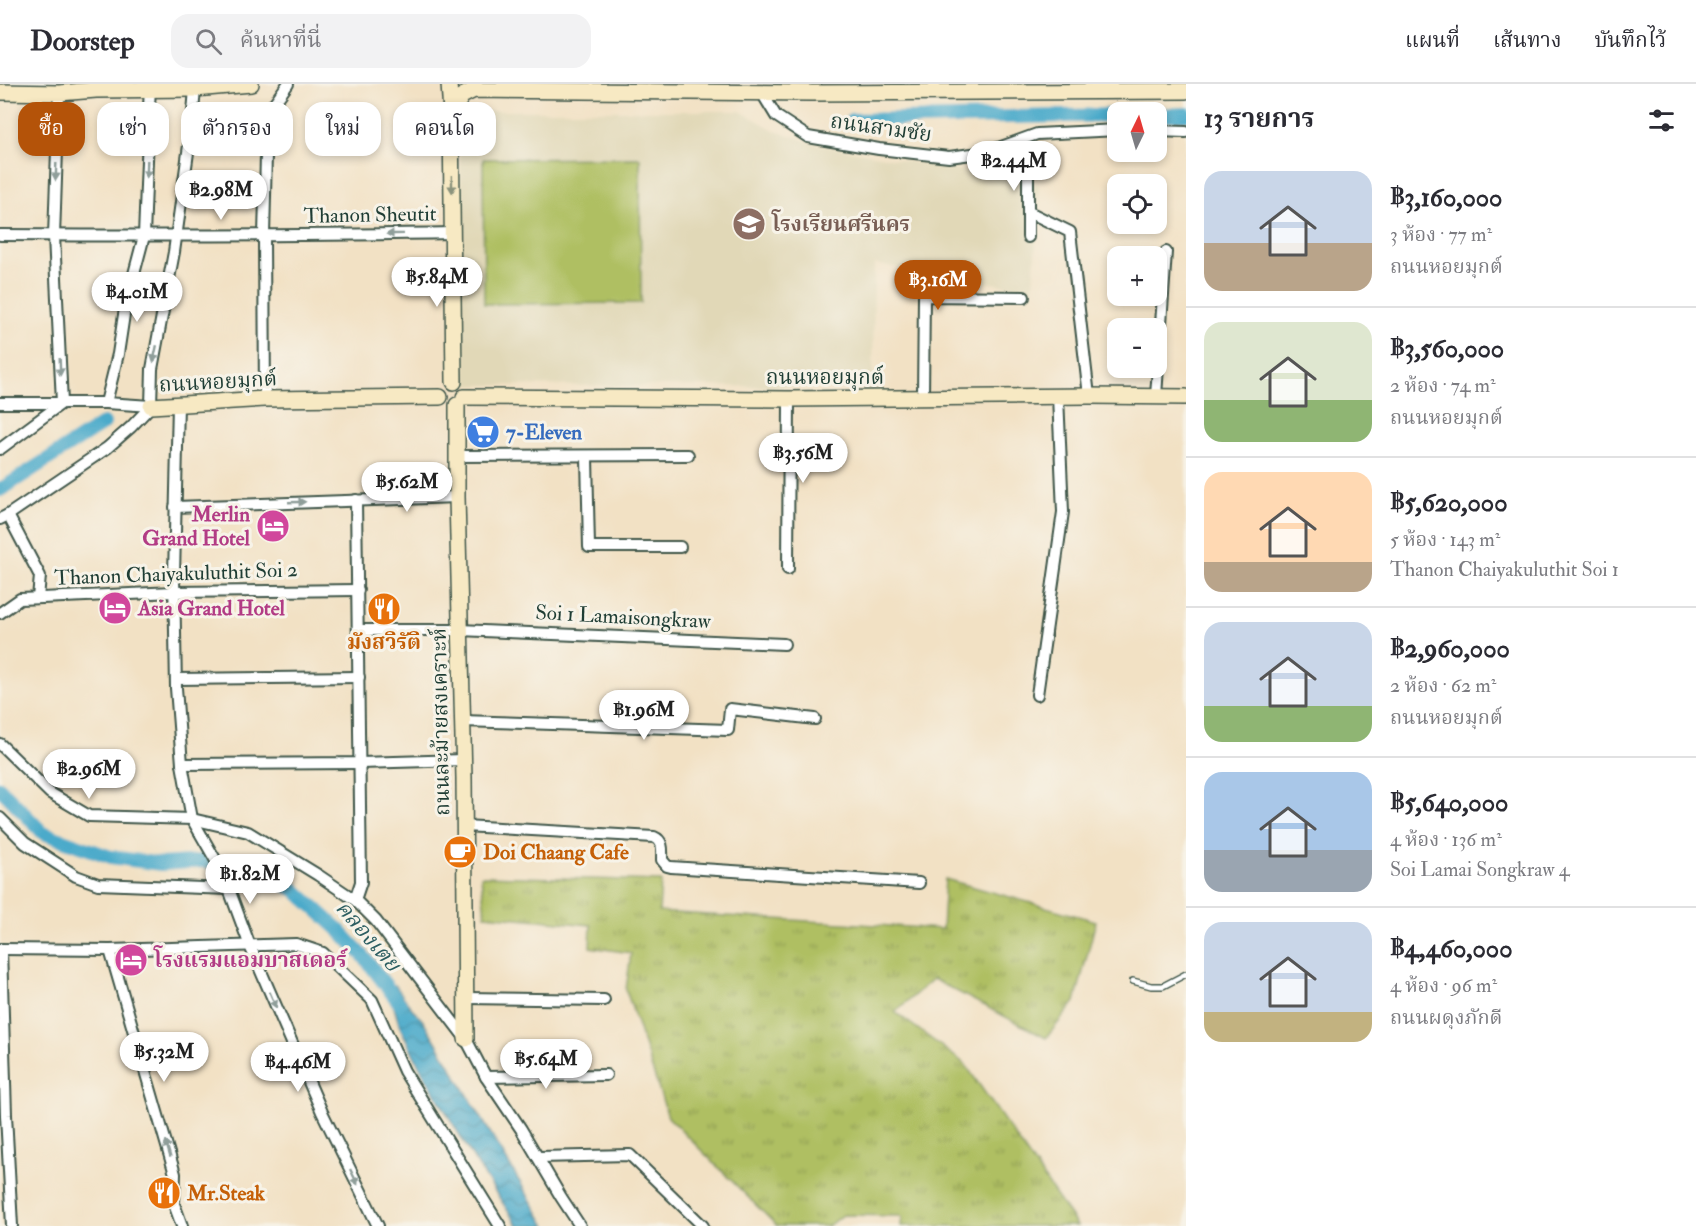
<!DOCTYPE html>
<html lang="th">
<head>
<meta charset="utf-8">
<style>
	:root { --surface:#fff; --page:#f2f2f3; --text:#2b2b33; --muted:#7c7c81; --line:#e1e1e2; --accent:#b45309 }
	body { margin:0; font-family:"IM FELL Double Pica","Noto Serif Thai",serif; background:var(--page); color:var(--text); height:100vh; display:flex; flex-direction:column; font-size:22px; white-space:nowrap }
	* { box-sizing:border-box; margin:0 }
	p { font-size:20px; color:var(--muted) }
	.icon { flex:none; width:33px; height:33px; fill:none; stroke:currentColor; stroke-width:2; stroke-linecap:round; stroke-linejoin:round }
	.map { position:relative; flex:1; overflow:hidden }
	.details { display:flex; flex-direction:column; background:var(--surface); width:510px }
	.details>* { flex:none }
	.top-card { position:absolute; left:18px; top:18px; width:570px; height:54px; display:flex; gap:12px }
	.needle { width:39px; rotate:5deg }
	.buttons { position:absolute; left:1107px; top:18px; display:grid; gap:12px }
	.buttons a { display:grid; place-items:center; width:60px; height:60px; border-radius:12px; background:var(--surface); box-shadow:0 3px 9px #0003; font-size:30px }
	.price { position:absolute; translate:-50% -51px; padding:0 14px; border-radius:21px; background:#fff; color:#222; font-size:20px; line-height:39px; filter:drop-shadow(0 2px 3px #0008) }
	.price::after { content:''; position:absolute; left:50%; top:36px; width:18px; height:14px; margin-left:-9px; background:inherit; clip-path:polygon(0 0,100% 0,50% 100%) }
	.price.current { background:var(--accent); color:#fff }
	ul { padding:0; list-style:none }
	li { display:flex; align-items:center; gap:18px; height:150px; padding:0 18px }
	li+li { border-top:2px solid var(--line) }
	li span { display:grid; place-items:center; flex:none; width:168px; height:120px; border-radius:18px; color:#555 }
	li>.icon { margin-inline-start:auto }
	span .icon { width:72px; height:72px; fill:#fffc; stroke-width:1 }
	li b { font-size:26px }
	h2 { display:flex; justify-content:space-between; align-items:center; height:72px; padding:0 18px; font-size:26px }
	.chip { padding:0 21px; border-radius:18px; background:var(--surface); box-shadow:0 3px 9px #0003; font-size:21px; line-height:54px }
	.chip.current { background:var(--accent); color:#fff }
	header { display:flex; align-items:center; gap:36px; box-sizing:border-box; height:84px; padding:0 30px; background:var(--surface); border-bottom:2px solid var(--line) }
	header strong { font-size:28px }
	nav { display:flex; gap:33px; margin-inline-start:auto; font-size:21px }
	.search { width:420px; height:54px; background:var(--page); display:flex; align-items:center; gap:15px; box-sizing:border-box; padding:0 21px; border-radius:18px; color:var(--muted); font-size:22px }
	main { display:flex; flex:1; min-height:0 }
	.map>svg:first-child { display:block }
</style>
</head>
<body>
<header>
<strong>Doorstep</strong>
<div class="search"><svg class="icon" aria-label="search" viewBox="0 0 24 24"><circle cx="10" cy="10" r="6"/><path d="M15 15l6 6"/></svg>ค้นหาที่นี่</div>
<nav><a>แผนที่</a><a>เส้นทาง</a><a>บันทึกไว้</a></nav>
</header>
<main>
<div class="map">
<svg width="1186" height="1142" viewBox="0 0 1186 1142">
	<defs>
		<pattern id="grass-tufts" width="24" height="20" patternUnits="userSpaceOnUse" patternTransform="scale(1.5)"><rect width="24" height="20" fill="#afbf62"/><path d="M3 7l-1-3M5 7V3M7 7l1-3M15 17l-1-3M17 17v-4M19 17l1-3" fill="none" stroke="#8e9c52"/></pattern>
		<pattern id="water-waves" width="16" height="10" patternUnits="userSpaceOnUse" patternTransform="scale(1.5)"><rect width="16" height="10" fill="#4baaca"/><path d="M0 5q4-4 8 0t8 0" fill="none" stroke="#3e8ca5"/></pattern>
	</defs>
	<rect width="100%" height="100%" fill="#f7f3e8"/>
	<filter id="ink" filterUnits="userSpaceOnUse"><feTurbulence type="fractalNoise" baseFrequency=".0167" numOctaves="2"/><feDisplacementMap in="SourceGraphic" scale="12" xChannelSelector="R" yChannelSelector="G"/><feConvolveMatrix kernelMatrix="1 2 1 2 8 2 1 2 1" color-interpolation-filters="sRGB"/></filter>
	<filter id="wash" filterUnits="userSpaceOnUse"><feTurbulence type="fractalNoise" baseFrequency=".008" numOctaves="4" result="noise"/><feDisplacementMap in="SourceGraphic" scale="24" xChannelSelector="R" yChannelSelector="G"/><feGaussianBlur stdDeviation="1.35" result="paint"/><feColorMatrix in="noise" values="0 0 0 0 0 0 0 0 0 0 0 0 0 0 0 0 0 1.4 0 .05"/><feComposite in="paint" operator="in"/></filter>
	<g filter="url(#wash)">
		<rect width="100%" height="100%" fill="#f2e1c4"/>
		<path fill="#e1d8b7" d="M459,27H740L776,47L819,61L1039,101L1033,206L874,180L873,303L465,301Z"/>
		<path fill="url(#grass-tufts)" stroke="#677e4b" stroke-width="1.5" d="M481,792L661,797L659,828L942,845L945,795L1096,837L1075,918L1046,954L933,895L895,928L965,980L1077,1142H901L902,1132L842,1131L828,1142H777L668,1033L626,906L631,869L590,863L591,841L485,831Z"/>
		<path fill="#afbf62" stroke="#677e4b" stroke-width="1.5" d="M640,74L641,219L484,220L483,75Z"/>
		<path fill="url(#water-waves)" stroke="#35747f" stroke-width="1.5" d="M395,901L409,921L423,937L435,956L546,1142H518L475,1077L423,989L400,943L393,920L385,908Z"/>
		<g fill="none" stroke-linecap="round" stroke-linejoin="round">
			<g stroke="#4baaca" stroke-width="14">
				<path d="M1156,31L1186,30"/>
				<path d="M852,36L1118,31"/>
				<path d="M0,406L104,339"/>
				<path d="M0,704L43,749L111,773L161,780L203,777L248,785L294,805L339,846L365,874L400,920"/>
			</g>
		</g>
	</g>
	<g filter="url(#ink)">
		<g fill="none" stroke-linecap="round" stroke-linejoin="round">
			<defs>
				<path id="lane" d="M1133,897L1151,902H1163L1186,890"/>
				<g id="street">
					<path d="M762,9L776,32L808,53L879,65L949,73L987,68L1037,50L1118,46"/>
					<path d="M1156,47L1186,48"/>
					<path d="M1013,60L1028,88V153"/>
					<path d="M1029,128L1070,148L1089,312"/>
					<path d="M0,151C151,152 302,152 453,149"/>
					<path d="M1156,312L1166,168"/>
					<path d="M923,313L924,212L1024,213"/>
					<path d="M265,315L264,152L267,29L288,0"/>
					<path d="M0,319H106L151,322"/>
					<path d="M106,319L118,270L125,224L144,152L150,0"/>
					<path d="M178,320L174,492L176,604L182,680L192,735L223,789L250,862L322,1028L378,1142"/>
					<path d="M151,322L152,285L174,168L192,40L195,5"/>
					<path d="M0,365L62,319L54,152L59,9"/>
					<path d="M457,372L688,371"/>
					<path d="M587,373L589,463H680"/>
					<path d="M175,423L457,413"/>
					<path d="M8,431L40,492L38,514"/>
					<path d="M0,435L8,431L107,364L131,343L151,322"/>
					<path d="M788,485L789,315"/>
					<path d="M0,529L20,515L174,508L358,506"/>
					<path d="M358,546H460L784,560"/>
					<path d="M176,595L359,593"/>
					<path d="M1037,611L1063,428L1058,312"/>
					<path d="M462,637L728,646L730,625L815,635"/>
					<path d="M0,660L50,709L89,732L192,735L248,748L318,791L355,816L376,837L466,955L486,993L521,1045L561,1113L580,1142"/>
					<path d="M182,680L360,679L463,676"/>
					<path d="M0,734L25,759L76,792L98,800L229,805"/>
					<path d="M464,742L654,753C664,757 662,767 662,776L667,782L671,783L919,799"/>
					<path d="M355,816L361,798L356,416"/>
					<path d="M0,865L110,866L296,860L323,869L372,916L404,987L500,1142"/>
					<path d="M1,865L6,1031L12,1142"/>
					<path d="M110,866L175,1090L174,1120L182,1142"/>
					<path d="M467,914L604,916"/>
					<path d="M486,993L606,991"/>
					<path d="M539,1073L630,1071L703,1142"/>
				</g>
				<g id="secondary">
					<path d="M449,0L451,30L454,298"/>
					<path d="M0,8L59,9L96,6L195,5L251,0"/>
					<path d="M451,30L462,12L474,6L812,9L1186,7"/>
					<path d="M464,313L789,315L1089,312L1186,313"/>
					<path d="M457,321V413L464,694L466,955"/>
					<path d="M151,322L265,315L440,313"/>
				</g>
			</defs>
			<use href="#lane" stroke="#3f564a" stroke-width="8"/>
			<use href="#street" stroke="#3f564a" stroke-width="14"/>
			<use href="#secondary" stroke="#3f564a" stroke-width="18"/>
			<use href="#lane" stroke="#fff" stroke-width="5"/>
			<use href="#street" stroke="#fff" stroke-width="10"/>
			<use href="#secondary" stroke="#f7e9c3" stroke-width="15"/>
		</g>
		<defs><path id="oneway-solid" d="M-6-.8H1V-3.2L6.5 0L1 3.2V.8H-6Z" transform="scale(1.5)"/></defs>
		<g fill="#8f9e9a">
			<use href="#oneway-solid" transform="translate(147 85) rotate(92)"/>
			<use href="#oneway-solid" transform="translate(56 88) rotate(92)"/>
			<use href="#oneway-solid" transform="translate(395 150) rotate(179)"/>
			<use href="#oneway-solid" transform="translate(155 270) rotate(102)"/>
			<use href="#oneway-solid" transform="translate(60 283) rotate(88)"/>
			<use href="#oneway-solid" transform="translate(297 418) rotate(-2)"/>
			<use href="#oneway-solid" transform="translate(273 916) rotate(67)"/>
			<use href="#oneway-solid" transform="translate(168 1065) rotate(-106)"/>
			<use href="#oneway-solid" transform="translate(354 1093) rotate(64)"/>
		</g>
		<use fill="#8b937c" href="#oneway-solid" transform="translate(452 100) rotate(89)"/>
	</g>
	<defs>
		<symbol id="school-disc" viewBox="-11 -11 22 22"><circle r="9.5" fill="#8d6e63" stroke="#f7f3e8"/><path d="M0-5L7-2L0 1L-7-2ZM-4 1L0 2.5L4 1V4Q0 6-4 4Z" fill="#fff"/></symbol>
		<symbol id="supermarket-disc" viewBox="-11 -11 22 22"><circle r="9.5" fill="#3f7fe0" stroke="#f7f3e8"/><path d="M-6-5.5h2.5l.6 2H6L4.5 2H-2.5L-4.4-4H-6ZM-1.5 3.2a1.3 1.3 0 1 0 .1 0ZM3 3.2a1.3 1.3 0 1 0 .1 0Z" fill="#fff"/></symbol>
		<symbol id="hotel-disc" viewBox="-11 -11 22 22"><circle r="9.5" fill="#d1479c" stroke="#f7f3e8"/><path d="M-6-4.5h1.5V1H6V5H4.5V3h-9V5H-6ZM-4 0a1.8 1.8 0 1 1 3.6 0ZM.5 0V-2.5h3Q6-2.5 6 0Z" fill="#fff"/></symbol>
		<symbol id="restaurant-disc" viewBox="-11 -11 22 22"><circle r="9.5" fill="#e8710a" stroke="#f7f3e8"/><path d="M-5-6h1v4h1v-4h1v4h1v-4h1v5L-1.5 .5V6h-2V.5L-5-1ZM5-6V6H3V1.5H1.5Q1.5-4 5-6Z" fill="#fff"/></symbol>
		<symbol id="cafe-disc" viewBox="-11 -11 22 22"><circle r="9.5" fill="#e8710a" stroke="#f7f3e8"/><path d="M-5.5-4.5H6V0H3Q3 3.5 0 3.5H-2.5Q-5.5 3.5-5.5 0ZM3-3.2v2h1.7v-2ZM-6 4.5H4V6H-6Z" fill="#fff"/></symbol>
	</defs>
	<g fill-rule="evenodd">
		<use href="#school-disc" x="730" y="121" width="38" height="38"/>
		<use href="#supermarket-disc" x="464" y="329" width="38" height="38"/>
		<use href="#hotel-disc" x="254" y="423" width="38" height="38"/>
		<use href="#hotel-disc" x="96" y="505" width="38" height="38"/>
		<use href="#restaurant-disc" x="365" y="506" width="38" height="38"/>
		<use href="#cafe-disc" x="441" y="749" width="38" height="38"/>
		<use href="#hotel-disc" x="112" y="857" width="38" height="38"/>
		<use href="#restaurant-disc" x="145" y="1090" width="38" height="38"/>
	</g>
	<g text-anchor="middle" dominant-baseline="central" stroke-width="6" stroke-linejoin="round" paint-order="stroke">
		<g font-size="21" fill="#1f3d34" stroke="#f7f3e8">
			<text transform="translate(881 44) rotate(8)">ถนนสามชัย</text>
			<text transform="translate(370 131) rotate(-1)">Thanon Sheutit</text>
			<text x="825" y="293">ถนนหอยมุกต์</text>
			<text transform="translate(218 298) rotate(-3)">ถนนหอยมุกต์</text>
			<text transform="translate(176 490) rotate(-2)">Thanon Chaiyakuluthit Soi 2</text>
			<text transform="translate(623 533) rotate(3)">Soi 1 Lamaisongkraw</text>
			<text transform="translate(441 638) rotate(-91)">ถนนละม้ายสงเคราะห์</text>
		</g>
		<g font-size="21" font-weight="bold" fill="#785e54" stroke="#f7f3e8" text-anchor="start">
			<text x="772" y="140">โรงเรียนศรีนคร</text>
		</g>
		<g font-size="21" font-weight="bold" fill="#366cbe" stroke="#f7f3e8" text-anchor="start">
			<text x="506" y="348">7-Eleven</text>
		</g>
		<g font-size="21" font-weight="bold" fill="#b23c85" stroke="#f7f3e8" text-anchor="start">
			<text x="250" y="430" text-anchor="end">Merlin<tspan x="250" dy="24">Grand Hotel</tspan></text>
			<text x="138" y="524">Asia Grand Hotel</text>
			<text x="154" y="876">โรงแรมแอมบาสเดอร์</text>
		</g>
		<g font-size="21" font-weight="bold" fill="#c56008" stroke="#f7f3e8" text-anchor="start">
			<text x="384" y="558" text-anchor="middle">มังสวิรัติ</text>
			<text x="483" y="768">Doi Chaang Cafe</text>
			<text x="187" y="1109">Mr.Steak</text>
		</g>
		<g font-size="22" font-style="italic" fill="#2c5e61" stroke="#f7f3e8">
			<text transform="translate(368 852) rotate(49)">คลองเตย</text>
		</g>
	</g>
</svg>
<div class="buttons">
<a><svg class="needle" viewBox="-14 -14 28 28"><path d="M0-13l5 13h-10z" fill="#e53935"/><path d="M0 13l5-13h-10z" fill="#7c7c81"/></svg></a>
<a><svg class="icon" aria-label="locate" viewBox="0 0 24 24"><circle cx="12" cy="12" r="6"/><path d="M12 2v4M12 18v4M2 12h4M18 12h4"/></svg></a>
<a>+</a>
<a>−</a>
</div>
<b class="price" style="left:1014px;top:108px">฿2.44M</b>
<b class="price" style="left:221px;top:137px">฿2.98M</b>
<b class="price" style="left:437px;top:224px">฿5.84M</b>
<b class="price current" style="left:938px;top:227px">฿3.16M</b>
<b class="price" style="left:137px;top:239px">฿4.01M</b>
<b class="price" style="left:803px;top:400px">฿3.56M</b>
<b class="price" style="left:407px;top:429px">฿5.62M</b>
<b class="price" style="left:644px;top:657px">฿1.96M</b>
<b class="price" style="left:89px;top:716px">฿2.96M</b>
<b class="price" style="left:250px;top:821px">฿1.82M</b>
<b class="price" style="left:164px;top:999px">฿5.32M</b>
<b class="price" style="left:546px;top:1006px">฿5.64M</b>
<b class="price" style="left:298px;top:1009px">฿4.46M</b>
<div class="top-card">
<a class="chip current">ซื้อ</a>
<a class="chip">เช่า</a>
<a class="chip">ตัวกรอง</a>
<a class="chip">ใหม่</a>
<a class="chip">คอนโด</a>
</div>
</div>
<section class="details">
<h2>13 รายการ<svg class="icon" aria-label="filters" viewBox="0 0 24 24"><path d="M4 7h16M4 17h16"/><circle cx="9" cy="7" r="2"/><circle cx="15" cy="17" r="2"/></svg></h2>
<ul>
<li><span style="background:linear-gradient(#c9d6e8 60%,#b9a48a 0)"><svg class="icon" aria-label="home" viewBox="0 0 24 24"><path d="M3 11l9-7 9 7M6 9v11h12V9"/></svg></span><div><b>฿3,160,000</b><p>3 ห้อง · 77 m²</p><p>ถนนหอยมุกต์</p></div></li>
<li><span style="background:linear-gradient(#dfe7d0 65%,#8fb573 0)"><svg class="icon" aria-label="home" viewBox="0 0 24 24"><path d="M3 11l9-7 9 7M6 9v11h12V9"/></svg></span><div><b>฿3,560,000</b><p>2 ห้อง · 74 m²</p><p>ถนนหอยมุกต์</p></div></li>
<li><span style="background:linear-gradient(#ffd9b3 75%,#b9a48a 0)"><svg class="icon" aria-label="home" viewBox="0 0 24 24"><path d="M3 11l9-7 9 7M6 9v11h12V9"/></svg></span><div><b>฿5,620,000</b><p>5 ห้อง · 143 m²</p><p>Thanon Chaiyakuluthit Soi 1</p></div></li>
<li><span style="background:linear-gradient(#c9d6e8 70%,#8fb573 0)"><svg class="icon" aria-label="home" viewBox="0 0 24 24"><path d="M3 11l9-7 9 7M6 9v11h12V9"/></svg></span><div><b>฿2,960,000</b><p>2 ห้อง · 62 m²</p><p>ถนนหอยมุกต์</p></div></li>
<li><span style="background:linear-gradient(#a9c7e8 65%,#9aa5b1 0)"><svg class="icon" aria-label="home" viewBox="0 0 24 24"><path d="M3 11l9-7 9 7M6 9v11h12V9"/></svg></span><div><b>฿5,640,000</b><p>4 ห้อง · 136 m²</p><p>Soi Lamai Songkraw 4</p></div></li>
<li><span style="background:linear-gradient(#c9d6e8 75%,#c2b280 0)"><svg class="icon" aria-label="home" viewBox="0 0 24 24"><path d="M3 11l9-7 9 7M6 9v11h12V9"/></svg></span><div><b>฿4,460,000</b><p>4 ห้อง · 96 m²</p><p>ถนนผดุงภักดี</p></div></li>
</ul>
</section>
</main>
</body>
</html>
